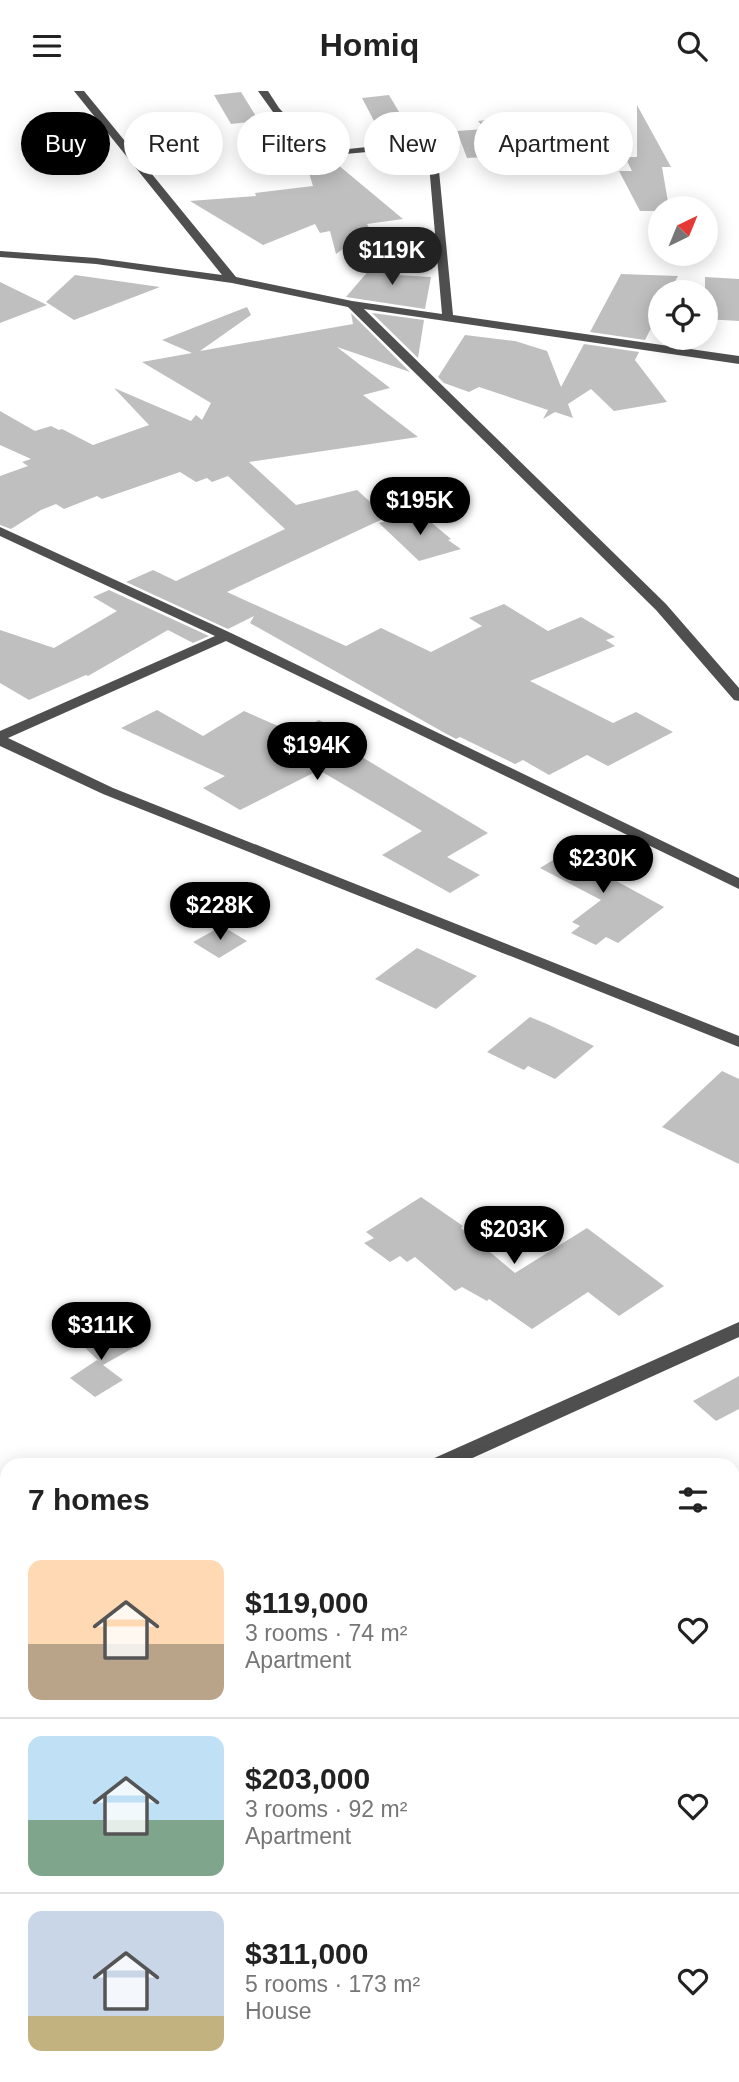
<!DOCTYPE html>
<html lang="en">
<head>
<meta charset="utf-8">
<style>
	:root { --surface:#fff; --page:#f6f6f6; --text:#222; --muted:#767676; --line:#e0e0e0; --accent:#000 }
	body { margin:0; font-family:Helvetica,sans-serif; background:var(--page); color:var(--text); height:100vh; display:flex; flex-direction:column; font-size:26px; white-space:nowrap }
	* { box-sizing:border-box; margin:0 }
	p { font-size:23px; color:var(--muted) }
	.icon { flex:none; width:38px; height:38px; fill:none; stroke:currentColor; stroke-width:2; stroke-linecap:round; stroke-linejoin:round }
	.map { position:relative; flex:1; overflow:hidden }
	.sheet { position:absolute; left:0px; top:1367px; width:740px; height:625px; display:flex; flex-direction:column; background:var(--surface); border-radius:21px 21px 0 0; box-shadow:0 4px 18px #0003 }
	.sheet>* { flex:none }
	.banner { position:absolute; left:21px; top:21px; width:698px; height:63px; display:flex; gap:14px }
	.needle { width:46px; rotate:43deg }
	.buttons { position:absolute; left:648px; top:105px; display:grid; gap:14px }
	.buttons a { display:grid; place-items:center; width:70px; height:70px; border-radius:50%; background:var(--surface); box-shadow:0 4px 18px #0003; font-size:35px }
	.price { position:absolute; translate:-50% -60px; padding:0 16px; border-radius:24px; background:var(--accent); color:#fff; font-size:23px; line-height:46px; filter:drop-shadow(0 2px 4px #0008) }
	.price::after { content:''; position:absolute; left:50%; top:42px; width:21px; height:16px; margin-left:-10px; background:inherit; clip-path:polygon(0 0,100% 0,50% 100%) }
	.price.selected { background:#222; color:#fff }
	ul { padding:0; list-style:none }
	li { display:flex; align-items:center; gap:21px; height:175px; padding:0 28px }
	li+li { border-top:2px solid var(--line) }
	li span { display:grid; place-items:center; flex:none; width:196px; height:140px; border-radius:14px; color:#555 }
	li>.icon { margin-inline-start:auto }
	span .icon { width:84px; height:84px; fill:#fffc; stroke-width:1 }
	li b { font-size:30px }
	h2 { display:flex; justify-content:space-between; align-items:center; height:84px; padding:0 28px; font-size:30px }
	.pill { padding:0 24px; border-radius:32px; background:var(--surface); box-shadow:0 4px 18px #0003; font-size:24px; line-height:63px }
	.pill.selected { background:var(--accent); color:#fff }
	header { display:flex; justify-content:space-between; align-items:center; height:91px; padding:0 28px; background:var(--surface); font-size:32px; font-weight:700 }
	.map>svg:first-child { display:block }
</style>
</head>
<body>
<header><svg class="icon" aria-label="menu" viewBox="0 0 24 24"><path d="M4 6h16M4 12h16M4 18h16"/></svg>Homiq<svg class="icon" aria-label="search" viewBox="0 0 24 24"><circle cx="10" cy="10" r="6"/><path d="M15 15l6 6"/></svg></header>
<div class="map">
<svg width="739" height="1991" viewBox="0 0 739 1991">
	<rect width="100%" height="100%" fill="#fff"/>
	<g fill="#bfbfbf">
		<path d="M241,1L259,30L231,33L214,4Z"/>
		<path d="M389,4L415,48L385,51L362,7Z"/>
		<path d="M637,14L671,76H662L669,117H660V120H640L619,80H632L625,66H637Z"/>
		<path d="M513,26L519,34L529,33L539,63L467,67L457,40L485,38L478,30Z"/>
		<path d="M331,68L403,128L367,133L370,138L336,163L330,140L320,142L315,133L263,154L190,110L256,105L255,102L313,95L305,69Z"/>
		<path d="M382,164L397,184L431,186L425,218L346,206Z"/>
		<path d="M621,183L678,185L669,201H660V220L645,249L590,241Z"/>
		<path d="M75,184L160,196L74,229L46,211Z"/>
		<path d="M705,186L739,188V230L705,228Z"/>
		<path d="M0,191L47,214L0,232Z"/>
		<path d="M247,216L251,224L200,260L353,233L351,222L410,281L337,256L390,297L363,304L418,346L249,371L296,414L357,399L387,426L227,501L346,555L381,537L431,561L482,535L469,527L504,513L548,540L581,526L615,546L606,549L615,555L530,590L613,632L636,621L673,641L608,675L587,664L549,684L523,669L515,673L460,646L456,648L443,641L250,532L254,525L228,538L126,491L153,479L176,490L285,438L228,385L212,391L207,387L196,391L180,381L102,408L97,405L64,418L56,413L41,419L11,438L0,434V385L28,375L22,371L31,368L0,354V320L35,340L51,335L59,339L62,338L93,354L149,334L114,297L191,330L196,324L202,329L211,312L142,271L192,262L162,249Z"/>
		<path d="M372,222L424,229L418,267Z"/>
		<path d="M465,244L515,250L547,260L561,296L584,253L639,261L635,269L667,311L614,320L591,298L568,313L573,327L555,321L543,328L548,319L479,296L469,301L444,292L438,286Z"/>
		<path d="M420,422L451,448L448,449L461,458L419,470L379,432Z"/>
		<path d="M109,499L209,545L193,552L168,539L88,585L86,584L29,609L0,592V539L54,557L117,520L93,506Z"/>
		<path d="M157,619L203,645L244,620L294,642L319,629L348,645L337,651L488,742L447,766L480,784L450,802L382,764L422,740L319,679L240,719L203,697L225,685L121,637Z"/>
		<path d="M590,757L599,762L608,757L635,770L609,786L664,816L618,852L606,846L596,854L571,842L580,835L572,831L601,809L540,777L571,758L581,763Z"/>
		<path d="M222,835L247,850L219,867L193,851Z"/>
		<path d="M417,857L477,885L436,918L375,888Z"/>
		<path d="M530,926L547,933L594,955L555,988L528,975L524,979L487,961Z"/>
		<path d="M722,980L739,988V1073L662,1036Z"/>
		<path d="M421,1106L463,1135L461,1137L515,1182L587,1137L664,1195L619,1225L588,1201L532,1238L489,1208L487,1210L462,1196L455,1200L415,1166L407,1171L400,1165L390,1171L364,1152L374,1147L366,1141Z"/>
		<path d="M110,1236L133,1257L103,1274L123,1289L95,1306L70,1287L97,1269L102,1273L80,1252Z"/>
		<path d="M739,1285V1318L716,1330L693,1310Z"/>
	</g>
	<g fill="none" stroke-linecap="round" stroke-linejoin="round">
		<g fill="#4f4f4f" fill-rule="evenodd">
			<path d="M74,0H84L236,186L352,210L442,223L428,62L421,56L313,66L273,21L258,0H268L279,17L320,61L423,50L437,59L453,224L739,265V273L364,218L666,513L739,597V610L734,609L656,519L348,216L232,192L96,173L0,166V160L96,167L222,184Z"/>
			<path d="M0,436L231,542L739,787V798L226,550L8,647L113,697L739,945V956L103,703L0,655V640L215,545L0,445Z"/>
			<path d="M739,1231V1246L457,1374H427L430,1369Z"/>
			<path d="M0,1443L7,1445V1471L0,1469Z"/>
			<path d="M7,1550V1568L0,1570V1552Z"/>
			<path d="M402,1984H429L432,1991H405Z"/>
		</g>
	</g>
</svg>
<div class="buttons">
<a><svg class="needle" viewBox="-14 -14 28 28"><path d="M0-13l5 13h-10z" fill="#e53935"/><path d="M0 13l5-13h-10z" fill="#767676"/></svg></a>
<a><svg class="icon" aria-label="locate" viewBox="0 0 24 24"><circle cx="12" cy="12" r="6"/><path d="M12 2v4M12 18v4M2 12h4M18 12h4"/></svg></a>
</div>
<b class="price selected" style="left:392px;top:196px">$119K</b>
<b class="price" style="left:420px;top:446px">$195K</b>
<b class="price" style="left:317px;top:691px">$194K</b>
<b class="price" style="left:603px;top:804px">$230K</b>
<b class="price" style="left:220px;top:851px">$228K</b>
<b class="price" style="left:514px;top:1175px">$203K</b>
<b class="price" style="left:101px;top:1271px">$311K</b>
<div class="banner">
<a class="pill selected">Buy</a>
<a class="pill">Rent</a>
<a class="pill">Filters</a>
<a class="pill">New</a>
<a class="pill">Apartment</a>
</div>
<section class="sheet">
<h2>7 homes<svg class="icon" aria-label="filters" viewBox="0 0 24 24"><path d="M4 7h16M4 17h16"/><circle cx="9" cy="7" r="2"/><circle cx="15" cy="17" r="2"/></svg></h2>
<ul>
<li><span style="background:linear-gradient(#ffd9b3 60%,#b9a48a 0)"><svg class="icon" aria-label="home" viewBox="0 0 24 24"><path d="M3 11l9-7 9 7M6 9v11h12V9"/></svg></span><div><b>$119,000</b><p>3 rooms · 74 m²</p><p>Apartment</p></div><svg class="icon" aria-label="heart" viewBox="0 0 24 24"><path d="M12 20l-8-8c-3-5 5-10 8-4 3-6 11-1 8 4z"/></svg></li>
<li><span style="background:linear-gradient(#bfe0f5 60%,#7fa58c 0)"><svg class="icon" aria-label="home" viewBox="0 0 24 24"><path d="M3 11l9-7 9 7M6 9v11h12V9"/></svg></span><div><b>$203,000</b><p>3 rooms · 92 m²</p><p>Apartment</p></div><svg class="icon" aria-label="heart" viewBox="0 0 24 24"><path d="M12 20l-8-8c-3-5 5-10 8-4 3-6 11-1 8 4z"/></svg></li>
<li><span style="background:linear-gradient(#c9d6e8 75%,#c2b280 0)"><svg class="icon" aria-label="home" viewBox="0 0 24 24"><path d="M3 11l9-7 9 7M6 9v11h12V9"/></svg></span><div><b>$311,000</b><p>5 rooms · 173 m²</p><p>House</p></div><svg class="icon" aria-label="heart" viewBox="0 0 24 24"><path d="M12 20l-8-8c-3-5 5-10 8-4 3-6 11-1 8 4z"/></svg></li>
</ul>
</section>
</div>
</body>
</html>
